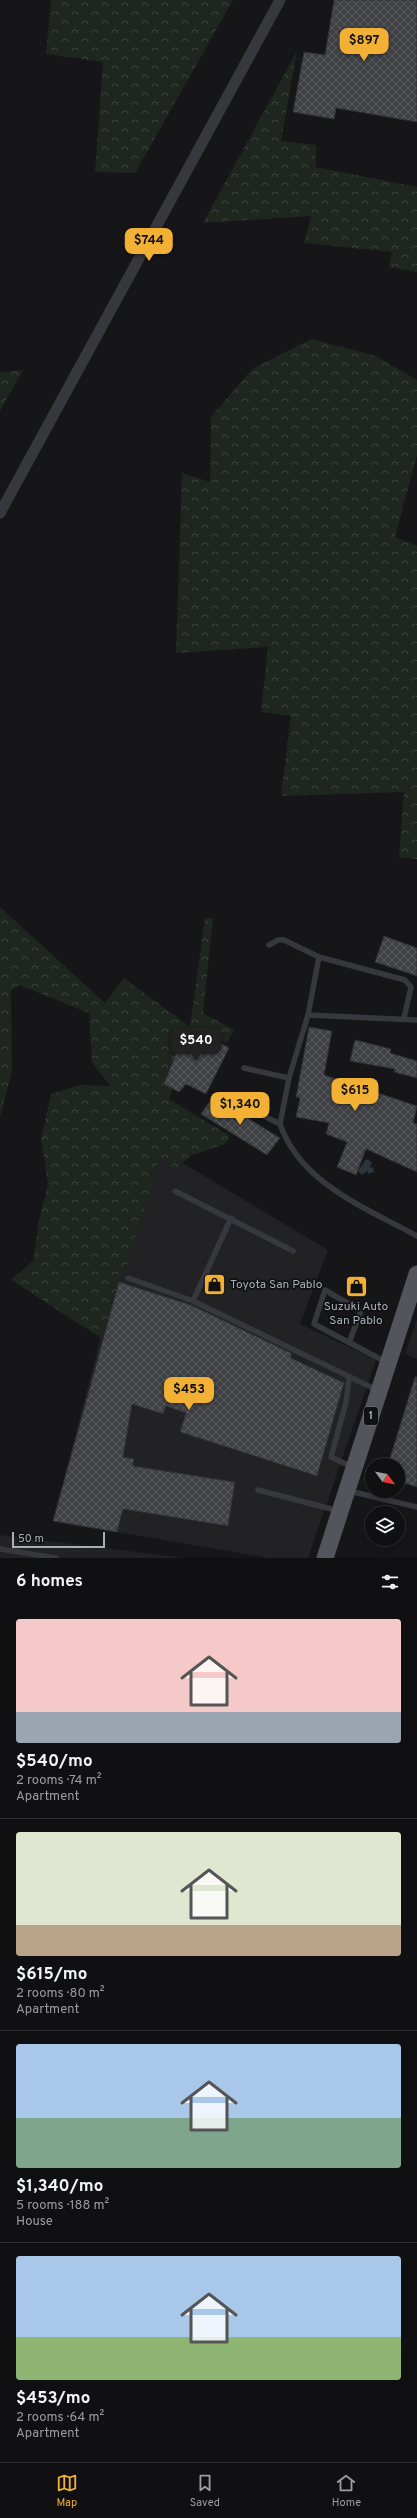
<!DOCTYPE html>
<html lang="en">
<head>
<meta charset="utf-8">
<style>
	:root { --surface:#101012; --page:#1e1e20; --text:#f1f3f6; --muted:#9c9d9f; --line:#303032; --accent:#f2b134 }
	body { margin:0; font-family:Overpass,sans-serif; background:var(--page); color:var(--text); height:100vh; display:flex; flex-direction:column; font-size:15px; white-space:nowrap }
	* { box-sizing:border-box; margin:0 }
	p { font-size:13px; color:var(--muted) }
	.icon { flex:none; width:22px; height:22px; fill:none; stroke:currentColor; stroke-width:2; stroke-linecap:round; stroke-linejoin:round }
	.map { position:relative; height:1558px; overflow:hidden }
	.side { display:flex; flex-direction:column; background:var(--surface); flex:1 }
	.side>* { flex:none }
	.needle { width:26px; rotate:122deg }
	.tools { position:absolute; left:365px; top:1458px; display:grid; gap:8px }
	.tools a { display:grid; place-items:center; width:40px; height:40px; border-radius:50%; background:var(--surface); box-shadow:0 2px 6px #0003,0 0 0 1px var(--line); font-size:20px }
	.scale { position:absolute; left:12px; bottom:10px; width:93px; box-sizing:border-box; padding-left:4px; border:2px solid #a8adb8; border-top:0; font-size:11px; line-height:14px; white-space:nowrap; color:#a8adb8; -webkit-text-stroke:3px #111113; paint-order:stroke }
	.price { position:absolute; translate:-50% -34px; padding:0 9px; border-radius:8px; background:var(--accent); color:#111; font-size:13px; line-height:26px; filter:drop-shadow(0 1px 2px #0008) }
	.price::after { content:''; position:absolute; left:50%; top:24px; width:12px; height:9px; margin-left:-6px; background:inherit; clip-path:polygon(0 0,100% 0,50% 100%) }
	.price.active { background:#222; color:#fff }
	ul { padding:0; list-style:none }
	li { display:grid; align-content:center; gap:8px; height:212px; padding:0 16px }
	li+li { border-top:1px solid var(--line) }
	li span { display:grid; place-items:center; height:124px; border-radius:4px; color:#555 }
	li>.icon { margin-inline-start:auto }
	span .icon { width:72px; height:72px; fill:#fffc; stroke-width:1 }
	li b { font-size:17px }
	h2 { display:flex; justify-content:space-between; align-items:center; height:48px; padding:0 16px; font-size:17px }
	.dock { display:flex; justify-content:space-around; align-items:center; height:56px; border-top:1px solid var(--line); background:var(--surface); font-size:11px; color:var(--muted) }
	.dock a { display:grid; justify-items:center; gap:2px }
	.dock .active { color:var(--accent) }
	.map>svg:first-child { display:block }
</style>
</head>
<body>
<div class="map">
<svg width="417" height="1558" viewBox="0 0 417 1558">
	<defs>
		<pattern id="forest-crowns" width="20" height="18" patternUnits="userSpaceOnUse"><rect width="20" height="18" fill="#1e261f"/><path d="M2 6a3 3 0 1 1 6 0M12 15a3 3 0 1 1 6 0" fill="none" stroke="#3c433d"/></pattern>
		<pattern id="building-cross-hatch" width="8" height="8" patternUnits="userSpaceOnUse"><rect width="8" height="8" fill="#404145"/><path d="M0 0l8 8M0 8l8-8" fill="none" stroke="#595a5e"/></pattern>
	</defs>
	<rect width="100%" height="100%" fill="#161618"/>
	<g fill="#222225">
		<path d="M156,1147L328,1250L300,1324L376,1360L308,1558H269L53,1521L105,1321Z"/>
		<path d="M417,1319V1359L405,1354Z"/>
		<path d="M0,1535L184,1558H0Z"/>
	</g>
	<g fill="url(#forest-crowns)">
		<path d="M51,0H233L135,173L95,172L103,62L46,54Z"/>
		<path d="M297,51L281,141L316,145V167L417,187V272L389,267L392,252L304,243L311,216L203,223Z"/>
		<path d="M311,339L376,356L417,380V455L395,537L417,546V859L399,857L404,792L281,796L291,716L261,712L268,647L176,653L182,473L210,482L211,417L252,369Z"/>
		<path d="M23,370L0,411V372Z"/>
		<path d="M0,907L105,1003L124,978L190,1027L205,918H213L203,1013L234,1030L227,1043L206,1038L192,1039L169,1099L230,1136L225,1144L192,1155L175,1169L160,1156L131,1253L101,1338L11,1280L33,1261L39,1220L48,1184L41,1139L51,1094L80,1085L110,1086L92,1062L89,1013L19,985L11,991L12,1071L0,1117Z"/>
	</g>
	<path fill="#2c353c" d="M366,1159L372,1162L370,1168L373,1167L374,1172L368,1174V1171L362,1175L358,1171Z"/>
	<g fill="url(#building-cross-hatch)" stroke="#303034">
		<path d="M334,0H417V122L336,108L334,119L293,112L304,52L325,55Z"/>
		<path d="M384,936L417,948V976L375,962Z"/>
		<path d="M309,1027L332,1031L324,1075L417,1106L413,1123L417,1124V1172L366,1149L356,1175L337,1167L347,1142L326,1134L329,1123L296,1117L300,1098L296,1097Z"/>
		<path d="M200,1030L229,1048L206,1094L186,1084L179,1092L164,1084L185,1031L194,1037Z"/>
		<path d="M355,1040L391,1049L390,1053L417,1061V1078L394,1072L395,1069L350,1061Z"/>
		<path d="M213,1097L280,1138L267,1155L201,1114Z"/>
		<path d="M119,1282L191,1305L291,1353V1358L344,1383L317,1476L180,1432L186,1413L166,1406L163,1414L132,1404L123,1457L134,1459L133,1466L235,1482L228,1526L123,1509L117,1532L53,1521Z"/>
		<path d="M415,1377H417V1487L398,1481V1465H388Z"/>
	</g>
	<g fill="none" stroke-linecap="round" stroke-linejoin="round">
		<g stroke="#37383d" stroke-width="5.5">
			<path d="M269,945L278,940H284L319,957L405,980L411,987L404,1018"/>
			<path d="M308,1015L319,957"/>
			<path d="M244,1068L289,1078"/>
			<path d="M223,1096L280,1124C300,1183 366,1208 417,1236"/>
			<path d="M280,1124L289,1078L308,1015L417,1020"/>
			<path d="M175,1191L293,1251"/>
			<path d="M128,1278L193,1301L377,1390"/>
			<path d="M193,1301L231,1218"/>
			<path d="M349,1343L361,1311L325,1290L314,1324L386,1362"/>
			<path d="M349,1378L346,1402L331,1457L352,1467"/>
			<path d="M258,1490L339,1511"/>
			<path d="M349,1491L417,1507"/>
			<path d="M0,1549L56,1558"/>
		</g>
		<path stroke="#37383d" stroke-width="11" d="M0,513L280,0"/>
		<path stroke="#53555c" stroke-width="17" d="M325,1558L417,1274"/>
	</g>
	<defs>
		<symbol id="shop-square" viewBox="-11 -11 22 22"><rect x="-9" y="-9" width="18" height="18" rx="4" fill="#f2b134" stroke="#111113"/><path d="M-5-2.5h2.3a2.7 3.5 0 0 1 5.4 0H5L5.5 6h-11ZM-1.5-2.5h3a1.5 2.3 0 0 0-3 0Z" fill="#111"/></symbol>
	</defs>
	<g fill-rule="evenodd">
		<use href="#shop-square" x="202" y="1272" width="25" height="25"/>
		<use href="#shop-square" x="344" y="1274" width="25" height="25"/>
	</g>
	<g text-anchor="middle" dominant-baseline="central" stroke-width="3.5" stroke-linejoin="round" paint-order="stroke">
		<rect fill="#111113" stroke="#7b7e86" stroke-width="1" x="364" y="1407" width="14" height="18" rx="3"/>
		<g font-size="11" font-weight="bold" fill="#a8adb8">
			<text x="371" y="1416">1</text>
		</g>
		<g font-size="12" fill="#a8adb8" stroke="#111113" text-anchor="start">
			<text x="230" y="1285">Toyota San Pablo</text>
			<text x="356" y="1307" text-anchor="middle">Suzuki Auto<tspan x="356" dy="14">San Pablo</tspan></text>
		</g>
	</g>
</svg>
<div class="tools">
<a><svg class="needle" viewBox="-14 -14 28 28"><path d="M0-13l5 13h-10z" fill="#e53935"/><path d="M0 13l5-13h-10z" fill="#9c9d9f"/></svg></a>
<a><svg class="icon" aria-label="layers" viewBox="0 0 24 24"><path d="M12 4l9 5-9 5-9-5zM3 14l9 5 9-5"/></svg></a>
</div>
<div class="scale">50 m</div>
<b class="price" style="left:364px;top:62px">$897</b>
<b class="price" style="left:149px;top:262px">$744</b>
<b class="price active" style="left:196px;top:1062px">$540</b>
<b class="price" style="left:355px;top:1112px">$615</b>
<b class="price" style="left:240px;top:1126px">$1,340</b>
<b class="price" style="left:189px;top:1411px">$453</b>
</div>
<section class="side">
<h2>6 homes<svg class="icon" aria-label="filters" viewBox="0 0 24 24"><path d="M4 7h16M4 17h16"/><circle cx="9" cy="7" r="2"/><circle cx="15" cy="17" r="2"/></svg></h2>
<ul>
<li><span style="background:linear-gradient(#f6c9c9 75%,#9aa5b1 0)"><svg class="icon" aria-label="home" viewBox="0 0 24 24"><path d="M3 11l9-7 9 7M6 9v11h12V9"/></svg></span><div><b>$540/mo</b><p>2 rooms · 74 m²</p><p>Apartment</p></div></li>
<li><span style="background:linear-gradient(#dfe7d0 75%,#b9a48a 0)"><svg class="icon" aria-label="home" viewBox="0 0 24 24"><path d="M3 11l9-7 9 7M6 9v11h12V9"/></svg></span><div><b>$615/mo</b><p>2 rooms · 80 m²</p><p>Apartment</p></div></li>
<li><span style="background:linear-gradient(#a9c7e8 60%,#7fa58c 0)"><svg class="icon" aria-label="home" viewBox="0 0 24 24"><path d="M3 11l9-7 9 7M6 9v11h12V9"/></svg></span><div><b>$1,340/mo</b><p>5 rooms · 188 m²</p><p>House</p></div></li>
<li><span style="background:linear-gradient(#a9c7e8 65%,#8fb573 0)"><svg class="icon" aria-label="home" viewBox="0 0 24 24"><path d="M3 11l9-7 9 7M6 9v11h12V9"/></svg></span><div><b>$453/mo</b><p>2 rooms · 64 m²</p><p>Apartment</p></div></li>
</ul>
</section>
<nav class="dock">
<a class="active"><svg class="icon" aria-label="map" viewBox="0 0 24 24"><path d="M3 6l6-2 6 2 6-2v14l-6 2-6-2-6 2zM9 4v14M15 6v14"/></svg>Map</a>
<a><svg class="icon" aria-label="saved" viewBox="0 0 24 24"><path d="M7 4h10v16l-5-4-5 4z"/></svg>Saved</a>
<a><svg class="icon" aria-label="home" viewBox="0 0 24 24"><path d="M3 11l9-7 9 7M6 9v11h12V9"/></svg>Home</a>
</nav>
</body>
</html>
